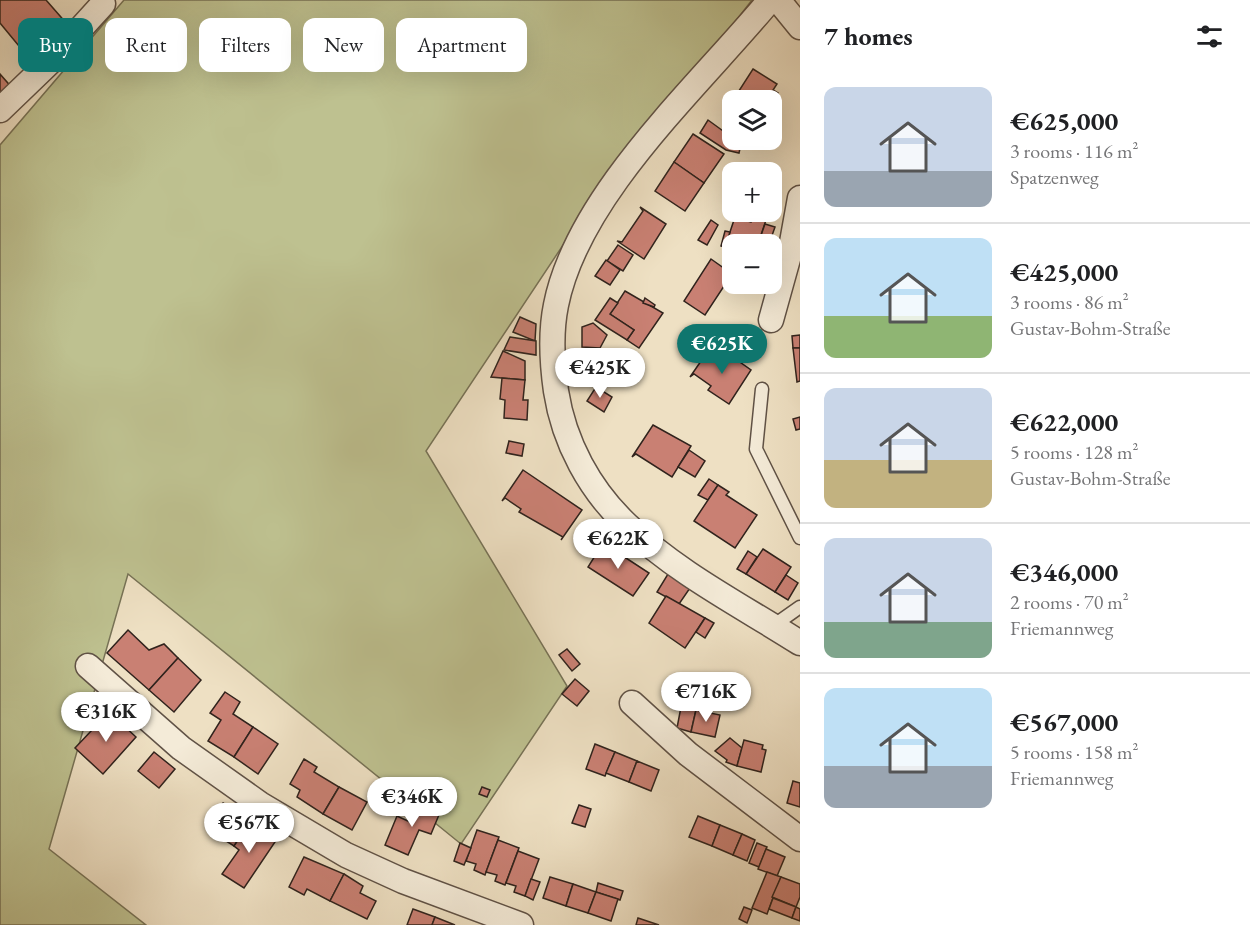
<!DOCTYPE html>
<html lang="en">
<head>
<meta charset="utf-8">
<style>
	:root { --surface:#fff; --page:#f6f6f6; --text:#202124; --muted:#757577; --line:#e0e0e0; --accent:#0f766e }
	body { margin:0; font-family:"EB Garamond",serif; background:var(--page); color:var(--text); height:100vh; display:flex; flex-direction:column; font-size:22px; white-space:nowrap }
	* { box-sizing:border-box; margin:0 }
	p { font-size:20px; color:var(--muted) }
	.icon { flex:none; width:33px; height:33px; fill:none; stroke:currentColor; stroke-width:2; stroke-linecap:round; stroke-linejoin:round }
	.map { position:relative; flex:1; overflow:hidden }
	.side { display:flex; flex-direction:column; background:var(--surface); width:450px }
	.side>* { flex:none }
	.banner { position:absolute; left:18px; top:18px; width:570px; height:54px; display:flex; gap:12px }
	.tools { position:absolute; left:722px; top:90px; display:grid; gap:12px }
	.tools a { display:grid; place-items:center; width:60px; height:60px; border-radius:12px; background:var(--surface); box-shadow:0 6px 24px #0002; font-size:30px }
	.price { position:absolute; translate:-50% -51px; padding:0 14px; border-radius:21px; background:#fff; color:#222; font-size:20px; line-height:39px; filter:drop-shadow(0 2px 3px #0008) }
	.price::after { content:''; position:absolute; left:50%; top:36px; width:18px; height:14px; margin-left:-9px; background:inherit; clip-path:polygon(0 0,100% 0,50% 100%) }
	.price.selected { background:var(--accent); color:#fff }
	ul { padding:0; list-style:none }
	li { display:flex; align-items:center; gap:18px; height:150px; padding:0 24px }
	li+li { border-top:2px solid var(--line) }
	li span { display:grid; place-items:center; flex:none; width:168px; height:120px; border-radius:12px; color:#555 }
	li>.icon { margin-inline-start:auto }
	span .icon { width:72px; height:72px; fill:#fffc; stroke-width:1 }
	li b { font-size:26px }
	h2 { display:flex; justify-content:space-between; align-items:center; height:72px; padding:0 24px; font-size:26px }
	.tag { padding:0 21px; border-radius:12px; background:var(--surface); box-shadow:0 6px 24px #0002; font-size:21px; line-height:54px }
	.tag.selected { background:var(--accent); color:#fff }
	main { display:flex; flex:1; min-height:0 }
	.map>svg:first-child { display:block }
</style>
</head>
<body>
<main>
<div class="map">
<svg width="800" height="925" viewBox="0 0 800 925">
	<rect width="100%" height="100%" fill="#eee0c3"/>
	<filter id="stains"><feTurbulence type="fractalNoise" baseFrequency=".00333" numOctaves="4"/><feColorMatrix values="0 0 0 0 .2 0 0 0 0 .09 0 0 0 0 .02 0 0 0 .5 -.17"/></filter>
	<radialGradient id="worn" r=".72"><stop offset=".6" stop-color="#630" stop-opacity="0"/><stop offset="1" stop-color="#630" stop-opacity=".3"/></radialGradient>
	<path fill="#bec190" stroke="#777256" stroke-width="1.5" d="M124,0H752L731,27L722,58L615,167L426,451L567,686L461,844L128,574L49,849L146,925H0V145Z"/>
	<g fill="#c98073" stroke="#30231d" stroke-width="1.5">
		<path d="M0,0H46L67,24L28,57L0,23Z"/>
		<path d="M753,69L777,84L773,90L778,93L771,103V100H740L735,97Z"/>
		<path d="M0,74L14,90L0,103Z"/>
		<path d="M708,120L741,144L739,153L726,150L700,133Z"/>
		<path d="M693,134L724,154L704,183L674,162Z"/>
		<path d="M674,162L704,183L685,211L655,191Z"/>
		<path d="M771,184L778,186L772,206H771Z"/>
		<path d="M640,207L666,224L644,259L617,241L622,242L643,211Z"/>
		<path d="M736,212H758L751,222L735,217Z"/>
		<path d="M753,216L766,220L758,244L747,240L746,244H739L728,238L735,217L751,222Z"/>
		<path d="M711,220L718,225L707,245L698,240Z"/>
		<path d="M765,224L775,227L769,244H758Z"/>
		<path d="M725,231L730,232L728,238L739,244H732V249L721,246Z"/>
		<path d="M618,245L633,255L623,271L607,261Z"/>
		<path d="M711,259L732,274L705,315L684,301Z"/>
		<path d="M606,260L620,270L610,285L595,276Z"/>
		<path d="M625,291L663,313L639,348L627,340L634,330L610,314Z"/>
		<path d="M610,298L618,303L610,314L634,330L627,340L595,320Z"/>
		<path d="M645,298L655,305L654,307L643,303Z"/>
		<path d="M520,317L536,324L535,341L513,332Z"/>
		<path d="M593,323L607,335L600,348L582,347V327Z"/>
		<path d="M800,335V348H793L792,336Z"/>
		<path d="M510,337L536,341V355L504,350Z"/>
		<path d="M701,342L710,348L700,363L691,357Z"/>
		<path d="M710,348L724,358L727,353L751,370L729,404L708,390L711,386L694,374L690,377Z"/>
		<path d="M793,348H800V381L797,382Z"/>
		<path d="M503,351L525,361V380L491,377Z"/>
		<path d="M502,378L525,380L523,400H528L527,420L504,418L505,400L500,399Z"/>
		<path d="M596,387L612,397L604,412L587,401Z"/>
		<path d="M800,417V429L796,430L793,419Z"/>
		<path d="M653,425L691,446L672,477L636,454L632,457Z"/>
		<path d="M509,441L524,444L522,456L506,453Z"/>
		<path d="M689,450L705,461L695,477L678,467Z"/>
		<path d="M523,470L582,510L561,540L563,537L519,512L521,509L505,498L502,501Z"/>
		<path d="M709,479L718,485L708,500L698,495Z"/>
		<path d="M718,485L729,492L726,495L757,515L735,548L694,521Z"/>
		<path d="M603,543L649,573L633,596L588,567Z"/>
		<path d="M763,549L791,567L775,592L746,574Z"/>
		<path d="M748,551L757,557L746,574L737,569Z"/>
		<path d="M668,574L690,588L679,604L657,592Z"/>
		<path d="M786,575L798,583L788,600L775,592Z"/>
		<path d="M666,596L705,618L685,648L649,623Z"/>
		<path d="M705,618L714,623L705,638L696,632Z"/>
		<path d="M128,630L149,650L164,644L178,658L149,690L107,653Z"/>
		<path d="M567,649L580,664L572,671L559,655Z"/>
		<path d="M178,658L201,680L174,712L149,690Z"/>
		<path d="M575,679L589,691L577,706L562,694Z"/>
		<path d="M225,692L240,702L233,714L253,727L234,757L208,741L221,720L210,713Z"/>
		<path d="M681,707L696,710L691,732L677,728Z"/>
		<path d="M696,710L720,715L715,737L691,732Z"/>
		<path d="M109,712L136,737L103,774L75,748Z"/>
		<path d="M253,727L278,744L258,774L234,757Z"/>
		<path d="M730,738L742,748L737,766L726,762L727,760L715,751Z"/>
		<path d="M744,740L763,745L762,749L766,750L761,772L737,766Z"/>
		<path d="M595,744L615,752L605,776L586,769Z"/>
		<path d="M154,752L175,769L159,788L138,771Z"/>
		<path d="M615,752L637,761L629,782L606,773Z"/>
		<path d="M304,759L317,767L314,772L339,787L323,814L297,797L300,790L290,784Z"/>
		<path d="M637,761L659,770L651,791L629,782Z"/>
		<path d="M793,781L800,783V807L787,803Z"/>
		<path d="M339,787L367,802L352,830L323,814Z"/>
		<path d="M482,787L490,790L487,797L479,794Z"/>
		<path d="M409,790L421,796L417,806L404,800Z"/>
		<path d="M419,801L441,810L431,834L419,830L408,855L385,845L397,816L410,822Z"/>
		<path d="M223,803L251,821L234,846L207,829Z"/>
		<path d="M579,805L591,809L585,827L572,823Z"/>
		<path d="M698,816L720,825L712,846L689,837Z"/>
		<path d="M251,821L277,839L244,888L222,874L239,850L234,846Z"/>
		<path d="M720,825L742,834L733,855L712,846Z"/>
		<path d="M477,830L499,837L485,875L474,870L476,864L466,861Z"/>
		<path d="M742,834L755,840L747,861L733,855Z"/>
		<path d="M498,840L519,848L505,885L495,881L497,875L486,872Z"/>
		<path d="M460,843L471,848L464,865L454,861Z"/>
		<path d="M757,843L767,847L759,867L749,863Z"/>
		<path d="M766,849L785,857L777,876L758,869Z"/>
		<path d="M518,851L539,859L525,896L514,892L516,886L506,883Z"/>
		<path d="M304,857L344,874L330,901L307,889L304,895L289,887Z"/>
		<path d="M767,872L781,877L767,914L752,908Z"/>
		<path d="M344,874L363,886L360,893L376,901L367,919L330,901Z"/>
		<path d="M550,877L573,884L566,906L543,898Z"/>
		<path d="M781,877L800,884V897L796,907L772,897Z"/>
		<path d="M531,879L540,882L533,900L525,896Z"/>
		<path d="M598,883L623,891L620,900L596,892Z"/>
		<path d="M573,884L596,892L588,913L566,906Z"/>
		<path d="M596,892L618,899L611,921L588,913Z"/>
		<path d="M773,898L796,907L792,918L769,909Z"/>
		<path d="M744,907L752,910L747,923L739,919Z"/>
		<path d="M796,907L800,909V921L792,918Z"/>
		<path d="M413,909L435,917L432,925H407Z"/>
		<path d="M435,917L455,925H432Z"/>
		<path d="M638,918L659,925H636Z"/>
	</g>
	<g fill="none" stroke-linecap="round" stroke-linejoin="round">
		<defs>
			<g id="lane">
				<path d="M762,389L756,449L800,538"/>
				<path d="M773,626L800,607"/>
			</g>
			<g id="street">
				<path d="M770,0C699,86 578,194 556,305C550,334 552,363 556,391C564,443 590,490 627,525C677,573 742,606 800,643"/>
				<path d="M778,0L800,27"/>
				<path d="M0,110L52,60L103,4"/>
				<path d="M771,320L791,248L800,198"/>
				<path d="M88,666L181,748L260,804L346,855L403,881L521,925"/>
				<path d="M632,703L688,754L800,839"/>
			</g>
		</defs>
		<use href="#lane" stroke="#605246" stroke-width="15"/>
		<use href="#street" stroke="#605246" stroke-width="27"/>
		<use href="#lane" stroke="#f4ebd8" stroke-width="12"/>
		<use href="#street" stroke="#f4ebd8" stroke-width="24"/>
	</g>
	<rect width="100%" height="100%" filter="url(#stains)"/>
	<rect width="100%" height="100%" fill="url(#worn)"/>
</svg>
<div class="tools">
<a><svg class="icon" aria-label="layers" viewBox="0 0 24 24"><path d="M12 4l9 5-9 5-9-5zM3 14l9 5 9-5"/></svg></a>
<a>+</a>
<a>−</a>
</div>
<b class="price selected" style="left:722px;top:375px">€625K</b>
<b class="price" style="left:600px;top:399px">€425K</b>
<b class="price" style="left:618px;top:570px">€622K</b>
<b class="price" style="left:706px;top:723px">€716K</b>
<b class="price" style="left:106px;top:743px">€316K</b>
<b class="price" style="left:412px;top:828px">€346K</b>
<b class="price" style="left:249px;top:854px">€567K</b>
<div class="banner">
<a class="tag selected">Buy</a>
<a class="tag">Rent</a>
<a class="tag">Filters</a>
<a class="tag">New</a>
<a class="tag">Apartment</a>
</div>
</div>
<section class="side">
<h2>7 homes<svg class="icon" aria-label="filters" viewBox="0 0 24 24"><path d="M4 7h16M4 17h16"/><circle cx="9" cy="7" r="2"/><circle cx="15" cy="17" r="2"/></svg></h2>
<ul>
<li><span style="background:linear-gradient(#c9d6e8 70%,#9aa5b1 0)"><svg class="icon" aria-label="home" viewBox="0 0 24 24"><path d="M3 11l9-7 9 7M6 9v11h12V9"/></svg></span><div><b>€625,000</b><p>3 rooms · 116 m²</p><p>Spatzenweg</p></div></li>
<li><span style="background:linear-gradient(#bfe0f5 65%,#8fb573 0)"><svg class="icon" aria-label="home" viewBox="0 0 24 24"><path d="M3 11l9-7 9 7M6 9v11h12V9"/></svg></span><div><b>€425,000</b><p>3 rooms · 86 m²</p><p>Gustav-Bohm-Straße</p></div></li>
<li><span style="background:linear-gradient(#c9d6e8 60%,#c2b280 0)"><svg class="icon" aria-label="home" viewBox="0 0 24 24"><path d="M3 11l9-7 9 7M6 9v11h12V9"/></svg></span><div><b>€622,000</b><p>5 rooms · 128 m²</p><p>Gustav-Bohm-Straße</p></div></li>
<li><span style="background:linear-gradient(#c9d6e8 70%,#7fa58c 0)"><svg class="icon" aria-label="home" viewBox="0 0 24 24"><path d="M3 11l9-7 9 7M6 9v11h12V9"/></svg></span><div><b>€346,000</b><p>2 rooms · 70 m²</p><p>Friemannweg</p></div></li>
<li><span style="background:linear-gradient(#bfe0f5 65%,#9aa5b1 0)"><svg class="icon" aria-label="home" viewBox="0 0 24 24"><path d="M3 11l9-7 9 7M6 9v11h12V9"/></svg></span><div><b>€567,000</b><p>5 rooms · 158 m²</p><p>Friemannweg</p></div></li>
</ul>
</section>
</main>
</body>
</html>
